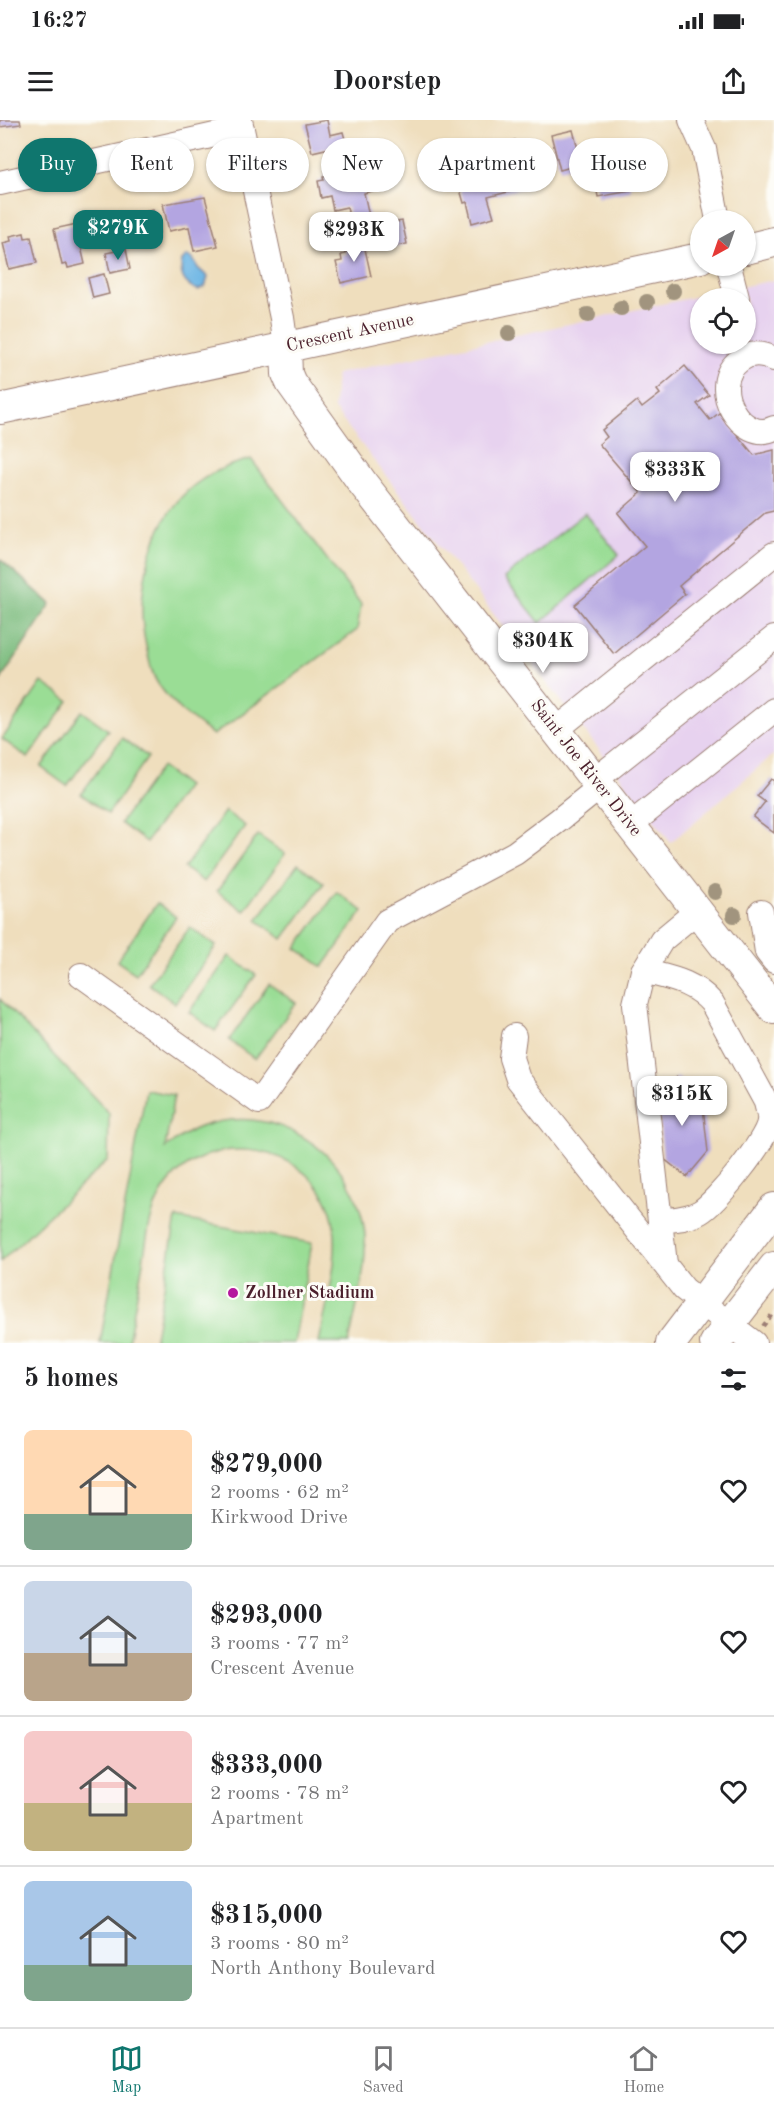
<!DOCTYPE html>
<html lang="en">
<head>
<meta charset="utf-8">
<style>
	:root { --surface:#fff; --page:#f2f2f2; --text:#202124; --muted:#757577; --line:#e0e0e0; --accent:#0f766e }
	body { margin:0; font-family:"Old Standard TT",serif; background:var(--page); color:var(--text); height:100vh; display:flex; flex-direction:column; font-size:22px; white-space:nowrap }
	* { box-sizing:border-box; margin:0 }
	p { font-size:20px; color:var(--muted) }
	.icon { flex:none; width:33px; height:33px; fill:none; stroke:currentColor; stroke-width:2; stroke-linecap:round; stroke-linejoin:round }
	.map { position:relative; height:1223px; overflow:hidden }
	.details { display:flex; flex-direction:column; background:var(--surface); flex:1 }
	.details>* { flex:none }
	.banner { position:absolute; left:18px; top:18px; width:738px; height:54px; display:flex; gap:12px }
	.needle { width:39px; rotate:220deg }
	.tools { position:absolute; left:690px; top:90px; display:grid; gap:12px }
	.tools a { display:grid; place-items:center; width:66px; height:66px; border-radius:50%; background:var(--surface); box-shadow:0 2px 4px #0004; font-size:30px }
	.price { position:absolute; translate:-50% -51px; padding:0 14px; border-radius:12px; background:#fff; color:#222; font-size:20px; line-height:39px; filter:drop-shadow(0 2px 3px #0008) }
	.price::after { content:''; position:absolute; left:50%; top:36px; width:18px; height:14px; margin-left:-9px; background:inherit; clip-path:polygon(0 0,100% 0,50% 100%) }
	.price.current { background:var(--accent); color:#fff }
	ul { padding:0; list-style:none }
	li { display:flex; align-items:center; gap:18px; height:150px; padding:0 24px }
	li+li { border-top:2px solid var(--line) }
	li span { display:grid; place-items:center; flex:none; width:168px; height:120px; border-radius:9px; color:#555 }
	li>.icon { margin-inline-start:auto }
	span .icon { width:72px; height:72px; fill:#fffc; stroke-width:1 }
	li b { font-size:26px }
	h2 { display:flex; justify-content:space-between; align-items:center; height:72px; padding:0 24px; font-size:26px }
	.chip { padding:0 21px; border-radius:27px; background:var(--surface); box-shadow:0 2px 4px #0004; font-size:21px; line-height:54px }
	.chip.current { background:var(--accent); color:#fff }
	.status { display:flex; justify-content:space-between; align-items:center; height:42px; padding:0 30px; background:var(--surface); direction:ltr }
	.status svg { height:16px; fill:currentColor }
	header { display:flex; justify-content:space-between; align-items:center; height:78px; padding:0 24px; background:var(--surface); font-size:27px; font-weight:600 }
	.menu { display:flex; justify-content:space-around; align-items:center; height:84px; border-top:2px solid var(--line); background:var(--surface); font-size:16px; color:var(--muted) }
	.menu a { display:grid; justify-items:center; gap:3px }
	.menu .current { color:var(--accent) }
	.map>svg:first-child { display:block }
</style>
</head>
<body>
<div class="status"><b>16:27</b><svg viewBox="0 0 49 12"><path d="M0 12V9h3v3zM5 12V6h3v6zM10 12V3h3v9zM15 12V0h3v12zM26 1h20v11H26zM47 4h2v5h-2z"/></svg></div>
<header><svg class="icon" aria-label="menu" viewBox="0 0 24 24"><path d="M4 6h16M4 12h16M4 18h16"/></svg>Doorstep<svg class="icon" aria-label="share" viewBox="0 0 24 24"><path d="M12 15V3M7 8l5-5 5 5M5 13v7h14v-7"/></svg></header>
<div class="map">
<svg width="774" height="1223" viewBox="0 0 774 1223">
	<rect width="100%" height="100%" fill="#fdfcf7"/>
	<filter id="ink" filterUnits="userSpaceOnUse"><feTurbulence type="fractalNoise" baseFrequency=".0167" numOctaves="2"/><feDisplacementMap in="SourceGraphic" scale="12" xChannelSelector="R" yChannelSelector="G"/><feConvolveMatrix kernelMatrix="1 2 1 2 8 2 1 2 1" color-interpolation-filters="sRGB"/></filter>
	<filter id="wash" filterUnits="userSpaceOnUse"><feTurbulence type="fractalNoise" baseFrequency=".008" numOctaves="4" result="noise"/><feDisplacementMap in="SourceGraphic" scale="24" xChannelSelector="R" yChannelSelector="G"/><feGaussianBlur stdDeviation="1.35" result="paint"/><feColorMatrix in="noise" values="0 0 0 0 0 0 0 0 0 0 0 0 0 0 0 0 0 1.4 0 .05"/><feComposite in="paint" operator="in"/></filter>
	<g filter="url(#wash)">
		<rect width="100%" height="100%" fill="#efdebd"/>
		<path fill="#e7d2ef" fill-rule="evenodd" d="M774,160V634L671,722L334,289L336,254ZM700,178H746V224H700Z"/>
		<g fill="#9add95" stroke="#727e60" stroke-width="1.5">
			<path d="M251,339L361,484L357,510L213,615C194,601 172,585 159,565C151,555 149,538 146,526C140,498 141,476 147,448C160,389 191,354 251,339Z"/>
			<path d="M585,393L619,435L540,503L504,458Z"/>
			<path d="M42,562L69,581L28,638L2,619Z"/>
			<path d="M82,591L108,610L67,666L41,647Z"/>
			<path d="M122,618L148,637L108,694L81,674Z"/>
			<path d="M161,647L187,666L146,722L120,703Z"/>
			<path d="M225,691L245,706L204,762L184,748Z"/>
			<path d="M258,715L285,734L244,791L217,771Z"/>
			<path d="M298,744L324,763L283,819L257,800Z"/>
			<path d="M337,772L363,791L323,847L296,828Z"/>
			<path d="M157,783L176,797L136,854L117,841Z"/>
			<path d="M190,807L216,826L175,883L149,864Z"/>
			<path d="M229,836L256,855L215,911L189,892Z"/>
			<path d="M269,864L296,883L255,939L229,920Z"/>
			<path d="M0,879L109,993L108,1040L0,1142Z"/>
			<path d="M146,970L174,975L165,1028C177,1020 186,1012 200,1007C272,980 348,1029 363,1101C371,1138 356,1186 349,1223H319C326,1183 343,1131 331,1092C306,1018 197,1007 160,1076C149,1096 147,1119 143,1142C138,1169 133,1196 128,1223H100Z"/>
			<path d="M176,1098L312,1123L294,1223H154Z"/>
		</g>
		<path fill="#7bbc7e" stroke="#626e54" stroke-width="1.5" d="M0,439L51,484L0,561Z"/>
		<path fill="#6cb5e4" stroke="#5b6a88" stroke-width="1.5" d="M187,136L193,139L198,148L208,157L205,167L198,170C184,165 179,155 182,141Z"/>
		<g id="blocks">
			<g fill="#b3a5e1">
				<path d="M0,0H20L21,4L0,7Z"/>
				<path d="M327,0L330,15L343,12L346,23L356,20L359,35L337,40L334,27L312,32L305,4Z"/>
				<path d="M573,10L582,44L560,50L551,15Z"/>
				<path d="M515,20L528,67L488,77L494,97L472,103L467,82L464,83L459,66L494,56L493,52L501,49L495,26Z"/>
				<path d="M605,26L608,45L642,39L641,37L649,36L653,59L630,64L631,71L598,77L589,28Z"/>
				<path d="M359,49L360,53L373,51L377,70L364,73L369,96L350,100L347,87L333,90L330,76L321,78L318,61L324,60L323,56Z"/>
				<path d="M205,77L218,126L194,131L189,107L169,111L163,84Z"/>
				<path d="M153,89L159,113L130,119L124,95Z"/>
				<path d="M402,101L407,124L385,128L380,105Z"/>
				<path d="M86,102L91,124L81,127L85,144L68,148L67,144L62,145L54,109Z"/>
				<path d="M24,113L25,118L31,117L37,143L9,149L3,123L11,121L10,116Z"/>
				<path d="M363,120L371,156L341,163L336,142L342,141L341,135L346,134L344,125Z"/>
				<path d="M126,129L130,149L110,153L106,133Z"/>
				<path d="M104,154L109,174L93,178L88,158Z"/>
				<path d="M685,246L709,275L697,284L710,300L719,293L754,335L774,330V391L765,393L679,466L685,474L614,534L575,485L645,426L618,393L641,373L599,324L607,317L602,310L637,281L642,288L660,274L657,270Z"/>
				<path d="M771,659L774,661V713L753,697L765,682L757,676Z"/>
				<path d="M677,957L702,978L708,1032L687,1057L663,1038L657,980Z"/>
			</g>
		</g>
	</g>
	<g filter="url(#ink)">
		<use href="#blocks" fill-opacity="0" stroke="#9c7e74" stroke-width="1.5"/>
		<g fill="none" stroke-linecap="round" stroke-linejoin="round">
			<defs>
				<g id="minor">
					<path d="M240,0L282,198L286,227"/>
					<path d="M691,0L704,29L718,100"/>
					<path d="M0,63L242,9"/>
					<path d="M729,146L737,178"/>
					<path d="M774,239C762,233 751,232 740,240C705,266 743,325 774,308"/>
					<path d="M556,610L774,434"/>
					<path d="M595,660L774,518"/>
					<path d="M630,705L774,590"/>
					<path d="M761,792L767,832L774,841"/>
					<path d="M643,851C669,858 693,861 712,883L766,982C767,988 770,995 769,1001C768,1019 716,1083 700,1092C688,1099 673,1099 660,1101"/>
					<path d="M81,855L259,982L387,801L515,733L559,700L600,667"/>
					<path d="M514,916L511,938L518,959L684,1169L754,1223"/>
					<path d="M665,1144L635,884L643,851L662,820L697,791"/>
				</g>
				<g id="major">
					<path d="M746,129L774,122"/>
					<path d="M286,227L287,254L291,263L364,365L774,889"/>
					<path d="M0,289L700,138"/>
					<path d="M671,1223L774,1088"/>
					<path d="M715,1223L774,1147"/>
				</g>
			</defs>
			<use href="#minor" stroke="#9c7e74" stroke-width="26"/>
			<use href="#major" stroke="#9c7e74" stroke-width="32"/>
			<path stroke="#9c7e74" stroke-width="4" stroke-dasharray="4.5 4.5" stroke-linecap="butt" d="M763,1206L774,1192"/>
			<use href="#minor" stroke="#fff" stroke-width="24"/>
			<use href="#major" stroke="#fff" stroke-width="30"/>
		</g>
		<g fill="#a1947e">
			<circle cx="673" cy="171" r="8"/>
			<circle cx="647" cy="182" r="8"/>
			<circle cx="621" cy="188" r="8"/>
			<circle cx="588" cy="195" r="8"/>
			<circle cx="509" cy="213" r="8"/>
			<circle cx="715" cy="772" r="8"/>
			<circle cx="734" cy="795" r="8"/>
		</g>
	</g>
	<circle fill="#b5179e" stroke="#fdfcf7" stroke-width="2" cx="233" cy="1173" r="6"/>
	<g text-anchor="middle" dominant-baseline="central" stroke-width="6" stroke-linejoin="round" paint-order="stroke">
		<g font-size="18" fill="#4a1f2b" stroke="#fdfcf7">
			<text transform="translate(350 213) rotate(-12)">Crescent Avenue</text>
			<text transform="translate(586 648) rotate(52)">Saint Joe River Drive</text>
		</g>
		<g font-size="18" font-weight="bold" fill="#4a1f2b" stroke="#fdfcf7" text-anchor="start">
			<text x="245" y="1173">Zollner Stadium</text>
		</g>
	</g>
</svg>
<div class="tools">
<a><svg class="needle" viewBox="-14 -14 28 28"><path d="M0-13l5 13h-10z" fill="#e53935"/><path d="M0 13l5-13h-10z" fill="#757577"/></svg></a>
<a><svg class="icon" aria-label="locate" viewBox="0 0 24 24"><circle cx="12" cy="12" r="6"/><path d="M12 2v4M12 18v4M2 12h4M18 12h4"/></svg></a>
</div>
<b class="price current" style="left:118px;top:141px">$279K</b>
<b class="price" style="left:354px;top:143px">$293K</b>
<b class="price" style="left:675px;top:383px">$333K</b>
<b class="price" style="left:543px;top:554px">$304K</b>
<b class="price" style="left:682px;top:1007px">$315K</b>
<div class="banner">
<a class="chip current">Buy</a>
<a class="chip">Rent</a>
<a class="chip">Filters</a>
<a class="chip">New</a>
<a class="chip">Apartment</a>
<a class="chip">House</a>
</div>
</div>
<section class="details">
<h2>5 homes<svg class="icon" aria-label="filters" viewBox="0 0 24 24"><path d="M4 7h16M4 17h16"/><circle cx="9" cy="7" r="2"/><circle cx="15" cy="17" r="2"/></svg></h2>
<ul>
<li><span style="background:linear-gradient(#ffd9b3 70%,#7fa58c 0)"><svg class="icon" aria-label="home" viewBox="0 0 24 24"><path d="M3 11l9-7 9 7M6 9v11h12V9"/></svg></span><div><b>$279,000</b><p>2 rooms · 62 m²</p><p>Kirkwood Drive</p></div><svg class="icon" aria-label="heart" viewBox="0 0 24 24"><path d="M12 20l-8-8c-3-5 5-10 8-4 3-6 11-1 8 4z"/></svg></li>
<li><span style="background:linear-gradient(#c9d6e8 60%,#b9a48a 0)"><svg class="icon" aria-label="home" viewBox="0 0 24 24"><path d="M3 11l9-7 9 7M6 9v11h12V9"/></svg></span><div><b>$293,000</b><p>3 rooms · 77 m²</p><p>Crescent Avenue</p></div><svg class="icon" aria-label="heart" viewBox="0 0 24 24"><path d="M12 20l-8-8c-3-5 5-10 8-4 3-6 11-1 8 4z"/></svg></li>
<li><span style="background:linear-gradient(#f6c9c9 60%,#c2b280 0)"><svg class="icon" aria-label="home" viewBox="0 0 24 24"><path d="M3 11l9-7 9 7M6 9v11h12V9"/></svg></span><div><b>$333,000</b><p>2 rooms · 78 m²</p><p>Apartment</p></div><svg class="icon" aria-label="heart" viewBox="0 0 24 24"><path d="M12 20l-8-8c-3-5 5-10 8-4 3-6 11-1 8 4z"/></svg></li>
<li><span style="background:linear-gradient(#a9c7e8 70%,#7fa58c 0)"><svg class="icon" aria-label="home" viewBox="0 0 24 24"><path d="M3 11l9-7 9 7M6 9v11h12V9"/></svg></span><div><b>$315,000</b><p>3 rooms · 80 m²</p><p>North Anthony Boulevard</p></div><svg class="icon" aria-label="heart" viewBox="0 0 24 24"><path d="M12 20l-8-8c-3-5 5-10 8-4 3-6 11-1 8 4z"/></svg></li>
</ul>
</section>
<nav class="menu">
<a class="current"><svg class="icon" aria-label="map" viewBox="0 0 24 24"><path d="M3 6l6-2 6 2 6-2v14l-6 2-6-2-6 2zM9 4v14M15 6v14"/></svg>Map</a>
<a><svg class="icon" aria-label="saved" viewBox="0 0 24 24"><path d="M7 4h10v16l-5-4-5 4z"/></svg>Saved</a>
<a><svg class="icon" aria-label="home" viewBox="0 0 24 24"><path d="M3 11l9-7 9 7M6 9v11h12V9"/></svg>Home</a>
</nav>
</body>
</html>
